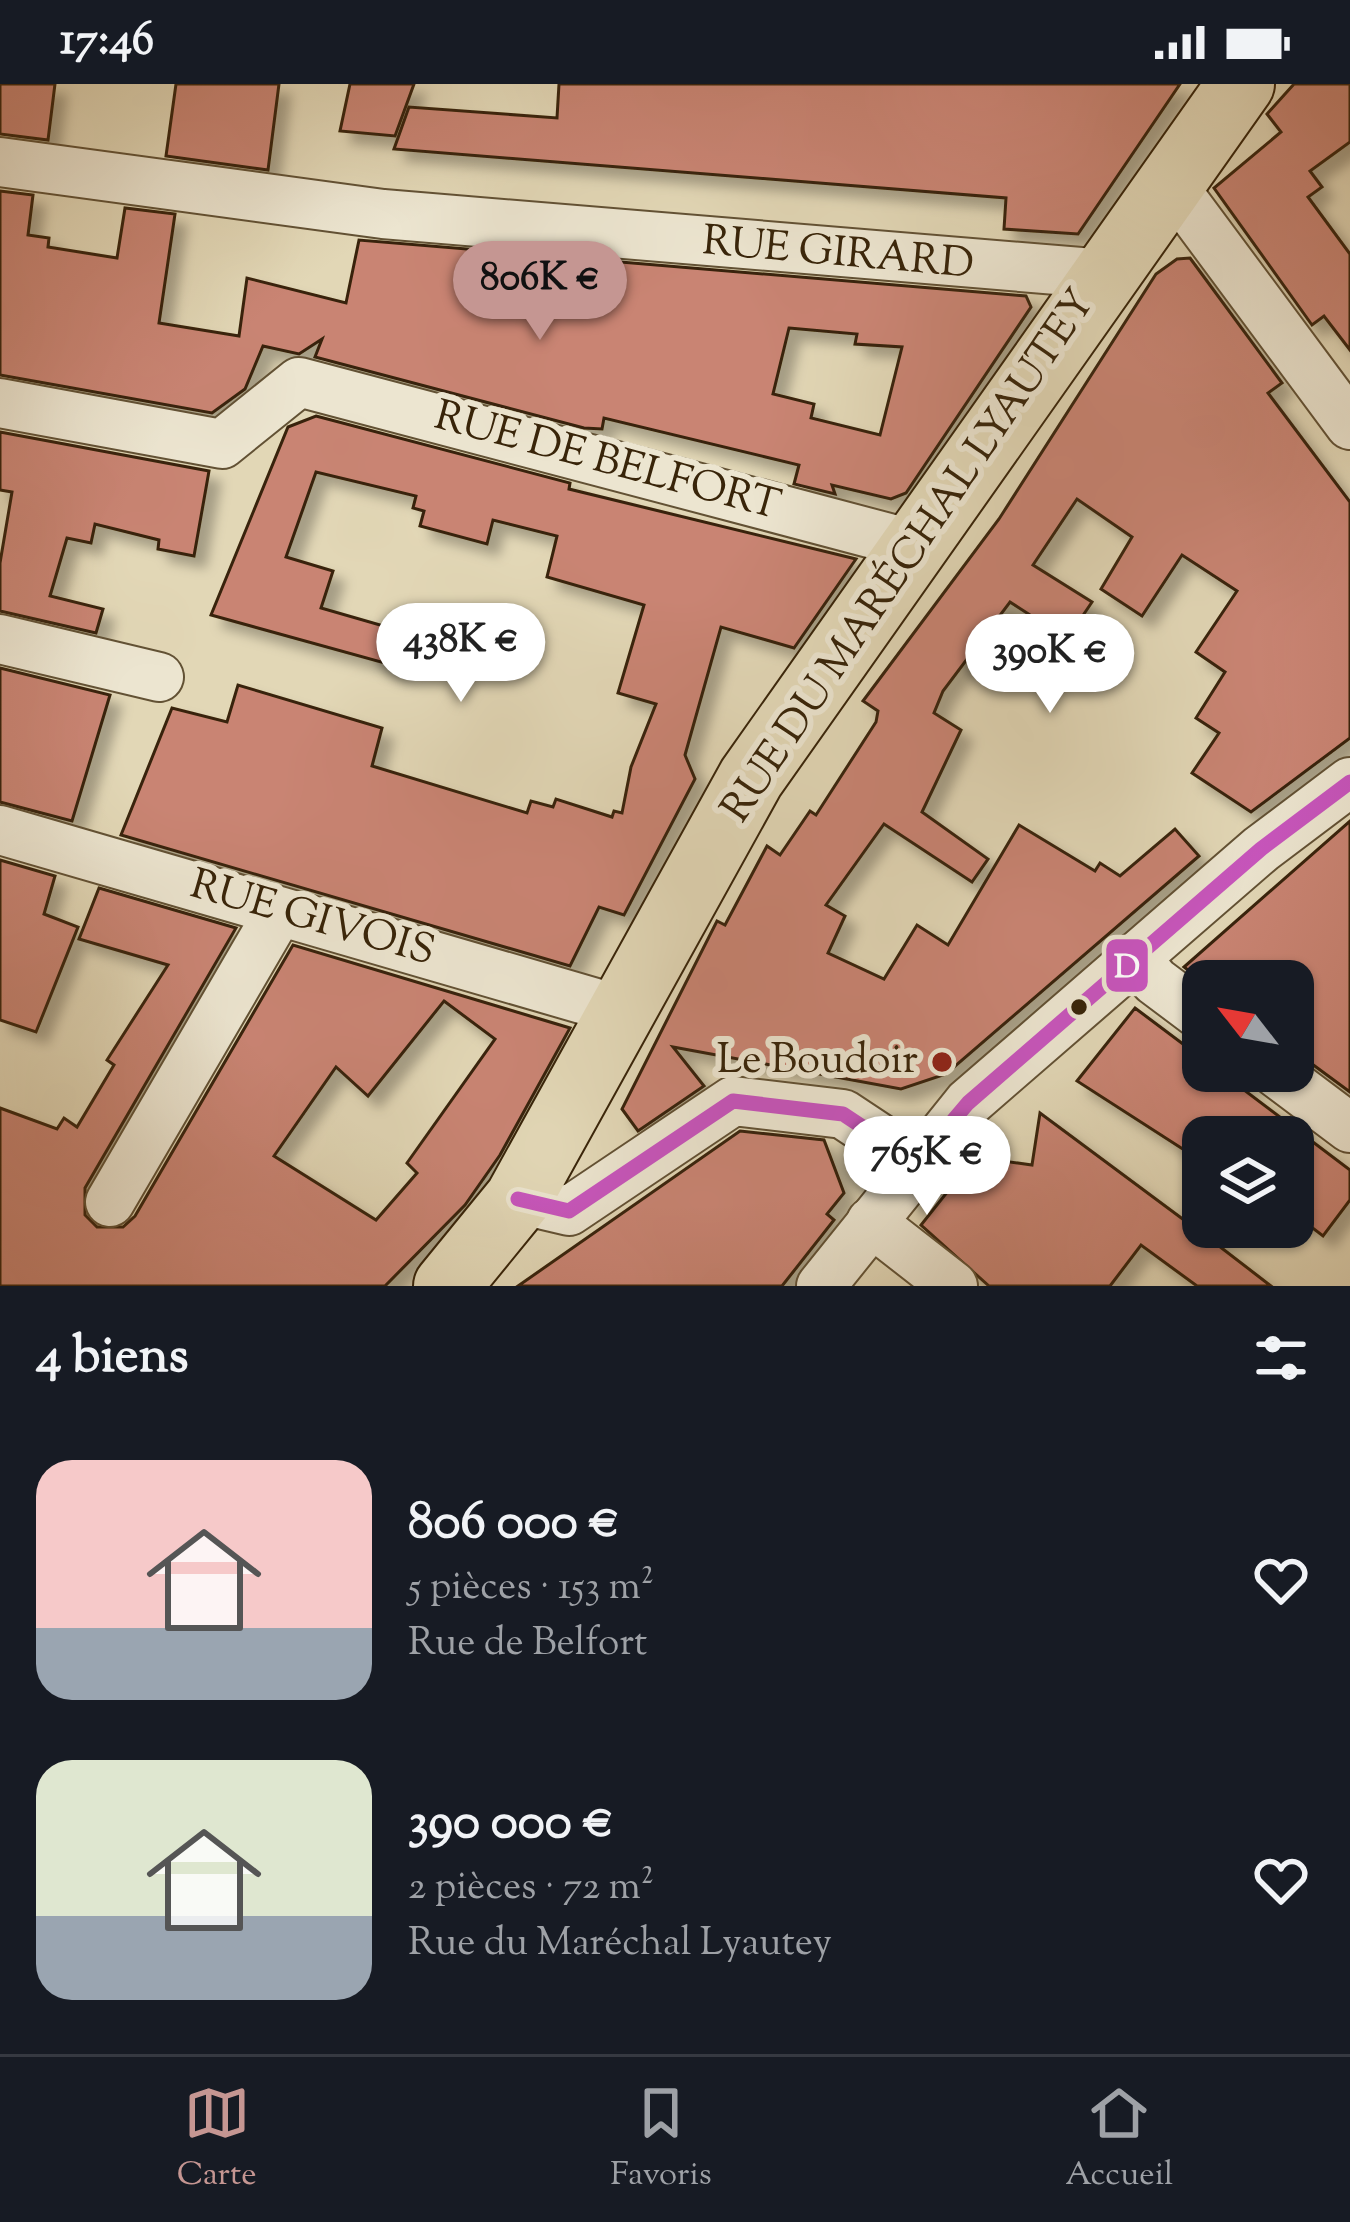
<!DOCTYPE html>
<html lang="fr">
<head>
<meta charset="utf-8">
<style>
	:root { --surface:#171b24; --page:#242831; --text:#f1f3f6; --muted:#9ea1a6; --line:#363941; --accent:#c59692 }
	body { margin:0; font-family:"Sorts Mill Goudy",serif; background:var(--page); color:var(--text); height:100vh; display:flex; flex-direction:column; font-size:45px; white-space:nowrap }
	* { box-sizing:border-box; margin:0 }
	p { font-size:39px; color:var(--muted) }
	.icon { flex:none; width:66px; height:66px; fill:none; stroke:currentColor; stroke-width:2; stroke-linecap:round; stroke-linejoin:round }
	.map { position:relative; height:1202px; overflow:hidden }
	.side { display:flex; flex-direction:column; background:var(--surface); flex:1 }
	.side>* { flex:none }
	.needle { width:78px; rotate:301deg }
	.fabs { position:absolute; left:1182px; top:876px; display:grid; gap:24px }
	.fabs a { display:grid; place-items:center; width:132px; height:132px; border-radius:24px; background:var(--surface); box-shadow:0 3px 9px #0004; font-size:60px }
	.price { position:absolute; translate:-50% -102px; padding:0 27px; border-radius:42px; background:#fff; color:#222; font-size:39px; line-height:78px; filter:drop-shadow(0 3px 6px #0008) }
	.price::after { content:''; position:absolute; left:50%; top:72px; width:36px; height:27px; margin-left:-18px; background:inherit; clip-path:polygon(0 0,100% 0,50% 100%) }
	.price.current { background:var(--accent); color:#111 }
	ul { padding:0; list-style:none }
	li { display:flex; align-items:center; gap:36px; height:300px; padding:0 36px }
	li span { display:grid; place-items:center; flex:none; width:336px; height:240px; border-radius:36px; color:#555 }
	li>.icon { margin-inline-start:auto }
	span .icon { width:144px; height:144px; fill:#fffc; stroke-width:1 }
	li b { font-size:51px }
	h2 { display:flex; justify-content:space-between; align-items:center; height:144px; padding:0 36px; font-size:51px }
	.status { display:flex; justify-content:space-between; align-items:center; height:84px; padding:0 60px; background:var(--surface); direction:ltr }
	.status svg { height:33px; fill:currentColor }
	.menu { display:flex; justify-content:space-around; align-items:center; height:168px; border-top:3px solid var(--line); background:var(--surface); font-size:33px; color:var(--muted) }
	.menu a { display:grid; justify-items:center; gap:6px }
	.menu .current { color:var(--accent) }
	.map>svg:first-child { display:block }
</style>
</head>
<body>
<div class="status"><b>17:46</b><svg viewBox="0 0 49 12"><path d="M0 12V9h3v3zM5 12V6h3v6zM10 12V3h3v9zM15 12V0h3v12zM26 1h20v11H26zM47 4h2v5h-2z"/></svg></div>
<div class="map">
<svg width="1350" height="1202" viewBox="0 0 1350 1202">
	<defs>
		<filter id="shadow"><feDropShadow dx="11" dy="11" stdDeviation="6" flood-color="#0004"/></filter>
	</defs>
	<rect width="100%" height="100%" fill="#e2d7b6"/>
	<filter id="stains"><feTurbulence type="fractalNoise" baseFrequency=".00167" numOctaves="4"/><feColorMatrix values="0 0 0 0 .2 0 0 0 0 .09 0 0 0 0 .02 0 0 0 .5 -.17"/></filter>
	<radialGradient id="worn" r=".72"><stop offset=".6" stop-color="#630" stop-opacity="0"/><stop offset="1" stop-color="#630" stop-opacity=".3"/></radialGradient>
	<g fill="#c98473" stroke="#382409" stroke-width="3" fill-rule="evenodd" filter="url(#shadow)">
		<path d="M0,0H55L48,56L0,50Z"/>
		<path d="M176,0H279L268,86L166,72Z"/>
		<path d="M350,0H414L395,52L340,47Z"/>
		<path d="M559,0H1180L1078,150L1004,145L1006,114L394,65L409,23L557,34Z"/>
		<path d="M1294,0H1350V58L1310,87L1322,103L1308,113L1350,170V266L1324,232L1312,241L1214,104L1281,48L1267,30Z"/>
		<path d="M0,107L33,111L28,151L49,154L48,163L117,174L125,124L175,130L159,239L239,252L247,194L346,219L359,156L1026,212L1031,223L906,409L891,415L832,401L835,410L794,400L799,381L604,334L602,345L584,344L315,273L322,255L299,270L263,262L245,305L212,329L0,291ZM789,244L857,250L855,260L902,263L880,351L811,334L814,320L773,310Z"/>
		<path d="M1190,174L1282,299L1268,309L1350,418V654L1251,728L1192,689L1219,649L1196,634L1225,588L1196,568L1237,507L1182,471L1142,532L1101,505L1132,453L1077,415L1033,481L1092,518L1067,555L1010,518L943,607L934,629L961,646L922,728L988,775L972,798L884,740L826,821L845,832L828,869L884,895L917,841L948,861L1019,741L1095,787L1100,779L1120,792L1175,745L1199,772L946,990L901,1005L673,963L704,1002L638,1047L622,1025L717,837L725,841L767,762L780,771L810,727L816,731L876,638L878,627L863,617L999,435L1156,190L1177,175Z"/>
		<path d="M316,332L570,399L569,405L856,475L794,564L721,543L685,671L695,695L624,831L599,823L570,882L121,751L172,624L227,638L238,601L382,644L372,682L527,729L531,717L553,723L556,715L612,733L614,727L622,729L631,683L656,620L618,609L644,521L547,493L557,452L493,436L487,460L420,442L424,427L413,424L416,412L316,388L286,473L333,487L321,524L408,549L399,583L211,531L288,343Z"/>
		<path d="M0,348L209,387L194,472L158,465L159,456L95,440L91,459L67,454L50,512L103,525L96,549L0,527V479L12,408L0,406Z"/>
		<path d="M0,584L110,611L72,737L0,718Z"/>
		<path d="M1350,737V1008L1293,966V897H1202L1184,883Z"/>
		<path d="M0,776L55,792L44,830L78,843L36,948L0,936Z"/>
		<path d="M99,804L236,844L85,1104V1131L97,1143H123L135,1132L293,861L570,944L500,1071L465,1121L385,1202H0V1024L57,1045L64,1034L77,1043L114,981L107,976L168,881L79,855ZM444,917L495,955L407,1079L417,1089L376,1136L274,1072L336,983L368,1012Z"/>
		<path d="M1135,924L1203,975V987H1219L1350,1086V1116L1323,1152L1293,1129V1053H1203V1078L1077,997Z"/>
		<path d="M1040,1029L1219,1162L1271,1202H1197L1141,1161L1110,1202H989L921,1141L975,1073L1032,1081Z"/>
		<path d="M740,1047L824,1056L844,1109L827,1130L834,1136L782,1202H518Z"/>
	</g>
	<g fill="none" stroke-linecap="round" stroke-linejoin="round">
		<defs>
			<g id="minor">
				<path d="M0,78L383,130L1105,190"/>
				<path d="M1169,97L1350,341"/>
				<path d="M0,319L222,360L299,298L915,461"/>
				<path d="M0,555L159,593"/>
				<path d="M0,746L623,927"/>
				<path d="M1135,873L1155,897L1203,933"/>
				<path d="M1274,987L1350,1044"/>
				<path d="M518,1115L569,1127L733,1017L843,1030L917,1079"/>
				<path d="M110,1118L279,828"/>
				<path d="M871,1138L953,1202"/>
				<path d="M821,1202L968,1019L1261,765L1350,698"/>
			</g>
			<path id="primary" d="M447,1202L518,1115L751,694L1241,0"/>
		</defs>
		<use href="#minor" stroke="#625134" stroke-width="52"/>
		<use href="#primary" stroke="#382409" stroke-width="70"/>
		<use href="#minor" stroke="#ece5d0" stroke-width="48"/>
		<use href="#primary" stroke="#e2d7b6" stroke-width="66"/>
		<defs>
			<g id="bus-1">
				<path d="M917,1079L968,1019L1261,765L1350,698"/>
				<path d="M518,1115L569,1127L733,1017L843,1030L917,1079"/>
			</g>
		</defs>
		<use href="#bus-1" stroke="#ece5d0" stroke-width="24"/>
		<use href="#bus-1" stroke="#c855be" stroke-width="15"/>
	</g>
	<circle fill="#382409" stroke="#ece5d0" stroke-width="4.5" cx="1079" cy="923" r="10"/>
	<circle fill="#8f2418" stroke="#ece5d0" stroke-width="4.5" cx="942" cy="978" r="12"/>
	<g text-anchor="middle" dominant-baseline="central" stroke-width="12" stroke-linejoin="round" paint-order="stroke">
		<g font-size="42" fill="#382409" stroke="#ece5d0">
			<text transform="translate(838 171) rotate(5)">RUE GIRARD</text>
			<text transform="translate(607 379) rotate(15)">RUE DE BELFORT</text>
			<text transform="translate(910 473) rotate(-56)">RUE DU MARÉCHAL LYAUTEY</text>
			<text transform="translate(312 836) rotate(16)">RUE GIVOIS</text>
		</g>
		<g font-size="42" fill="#382409" stroke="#ece5d0" text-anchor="end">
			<text x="918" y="978">Le Boudoir</text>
		</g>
	</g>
	<rect stroke="#ece5d0" stroke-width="4.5" x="1104" y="853" width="46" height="57" rx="12" fill="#c855be"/>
	<g font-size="33" text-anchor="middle" font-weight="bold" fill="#fff">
		<text x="1127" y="893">D</text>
	</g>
	<rect width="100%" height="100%" filter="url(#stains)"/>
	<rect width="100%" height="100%" fill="url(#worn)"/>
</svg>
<div class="fabs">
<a><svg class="needle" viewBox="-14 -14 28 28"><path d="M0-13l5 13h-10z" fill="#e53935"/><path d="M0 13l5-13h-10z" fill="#9ea1a6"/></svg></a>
<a><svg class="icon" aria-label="layers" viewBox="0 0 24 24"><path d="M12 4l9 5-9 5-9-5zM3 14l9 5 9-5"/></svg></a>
</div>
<b class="price current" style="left:540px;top:259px">806K €</b>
<b class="price" style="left:461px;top:621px">438K €</b>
<b class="price" style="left:1050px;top:632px">390K €</b>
<b class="price" style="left:927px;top:1134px">765K €</b>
</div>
<section class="side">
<h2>4 biens<svg class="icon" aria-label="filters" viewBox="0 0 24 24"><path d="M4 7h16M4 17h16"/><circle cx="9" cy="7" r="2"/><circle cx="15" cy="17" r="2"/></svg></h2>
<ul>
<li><span style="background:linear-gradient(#f6c9c9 70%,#9aa5b1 0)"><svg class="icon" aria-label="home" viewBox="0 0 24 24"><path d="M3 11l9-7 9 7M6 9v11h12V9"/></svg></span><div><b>806 000 €</b><p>5 pièces · 153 m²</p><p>Rue de Belfort</p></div><svg class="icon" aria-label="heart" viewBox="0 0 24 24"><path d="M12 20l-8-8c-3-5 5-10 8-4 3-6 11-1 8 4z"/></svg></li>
<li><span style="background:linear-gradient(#dfe7d0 65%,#9aa5b1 0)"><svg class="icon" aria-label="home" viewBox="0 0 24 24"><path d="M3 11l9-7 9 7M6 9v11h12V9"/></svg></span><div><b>390 000 €</b><p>2 pièces · 72 m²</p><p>Rue du Maréchal Lyautey</p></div><svg class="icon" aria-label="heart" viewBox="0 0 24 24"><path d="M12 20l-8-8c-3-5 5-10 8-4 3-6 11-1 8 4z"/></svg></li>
</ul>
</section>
<nav class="menu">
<a class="current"><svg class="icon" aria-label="map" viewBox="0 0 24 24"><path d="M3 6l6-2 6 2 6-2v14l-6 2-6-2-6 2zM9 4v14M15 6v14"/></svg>Carte</a>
<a><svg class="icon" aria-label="saved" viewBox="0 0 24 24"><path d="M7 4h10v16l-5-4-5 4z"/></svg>Favoris</a>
<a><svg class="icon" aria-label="home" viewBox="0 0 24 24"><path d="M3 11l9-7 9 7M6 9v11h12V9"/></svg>Accueil</a>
</nav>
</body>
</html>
